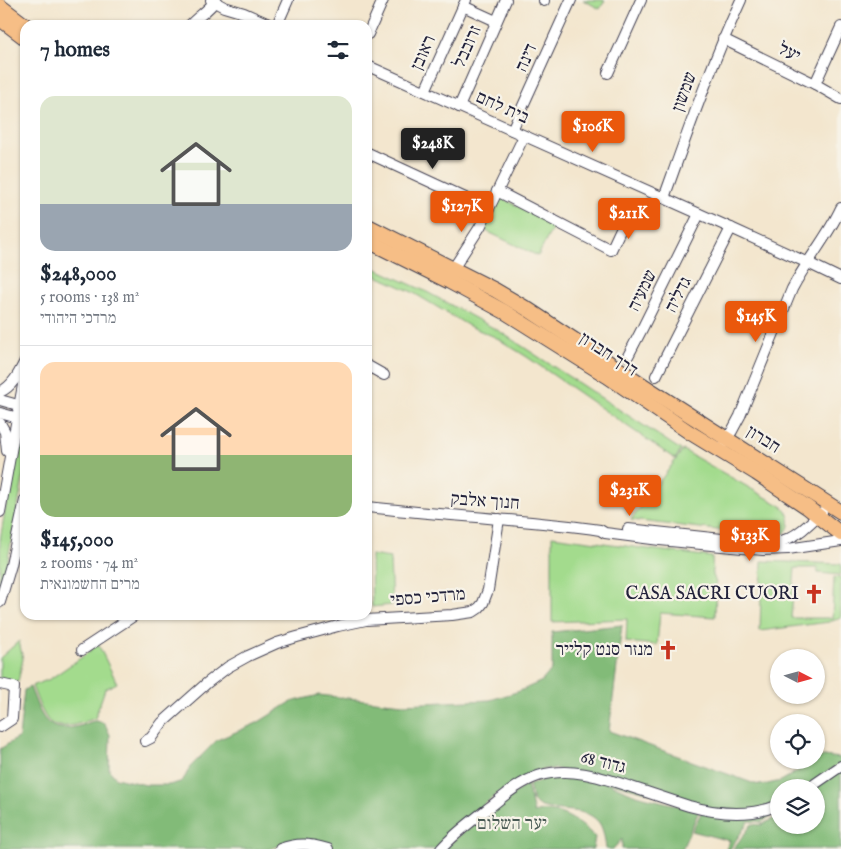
<!DOCTYPE html>
<html lang="en">
<head>
<meta charset="utf-8">
<style>
	:root { --surface:#fff; --page:#f6f6f7; --text:#1f2937; --muted:#747a83; --line:#e0e1e3; --accent:#ea580c }
	body { margin:0; font-family:"IM FELL English","Frank Ruhl Libre",serif; background:var(--page); color:var(--text); height:100vh; display:flex; flex-direction:column; font-size:19px; white-space:nowrap }
	* { box-sizing:border-box; margin:0 }
	p { font-size:16px; color:var(--muted) }
	.icon { flex:none; width:28px; height:28px; fill:none; stroke:currentColor; stroke-width:2; stroke-linecap:round; stroke-linejoin:round }
	.map { position:relative; flex:1; overflow:hidden }
	.drawer { position:absolute; left:20px; top:20px; width:352px; height:600px; display:flex; flex-direction:column; background:var(--surface); border-radius:15px; box-shadow:0 1px 4px #0004 }
	.drawer>* { flex:none }
	.needle { width:32px; rotate:96deg }
	.buttons { position:absolute; left:770px; top:649px; display:grid; gap:10px }
	.buttons a { display:grid; place-items:center; width:55px; height:55px; border-radius:50%; background:var(--surface); box-shadow:0 1px 4px #0004; font-size:25px }
	.price { position:absolute; translate:-50% -42px; padding:0 11px; border-radius:5px; background:var(--accent); color:#fff; font-size:16px; line-height:32px; filter:drop-shadow(0 1px 2px #0008) }
	.price::after { content:''; position:absolute; left:50%; top:30px; width:15px; height:11px; margin-left:-8px; background:inherit; clip-path:polygon(0 0,100% 0,50% 100%) }
	.price.active { background:#222; color:#fff }
	ul { padding:0; list-style:none }
	li { display:grid; align-content:center; gap:10px; height:265px; padding:0 20px }
	li+li { border-top:1px solid var(--line) }
	li span { display:grid; place-items:center; height:155px; border-radius:15px; color:#555 }
	li>.icon { margin-inline-start:auto }
	span .icon { width:90px; height:90px; fill:#fffc; stroke-width:1 }
	li b { font-size:21px }
	h2 { display:flex; justify-content:space-between; align-items:center; height:60px; padding:0 20px; font-size:21px }
	.map>svg:first-child { display:block }
</style>
</head>
<body>
<div class="map">
<svg width="841" height="849" viewBox="0 0 841 849">
	<rect width="100%" height="100%" fill="#f7f3e8"/>
	<filter id="ink" filterUnits="userSpaceOnUse"><feTurbulence type="fractalNoise" baseFrequency=".02" numOctaves="2"/><feDisplacementMap in="SourceGraphic" scale="10" xChannelSelector="R" yChannelSelector="G"/><feConvolveMatrix kernelMatrix="1 2 1 2 8 2 1 2 1" color-interpolation-filters="sRGB"/></filter>
	<filter id="wash" filterUnits="userSpaceOnUse"><feTurbulence type="fractalNoise" baseFrequency=".0096" numOctaves="4" result="noise"/><feDisplacementMap in="SourceGraphic" scale="20" xChannelSelector="R" yChannelSelector="G"/><feGaussianBlur stdDeviation="1.12" result="paint"/><feColorMatrix in="noise" values="0 0 0 0 0 0 0 0 0 0 0 0 0 0 0 0 0 1.4 0 .05"/><feComposite in="paint" operator="in"/></filter>
	<g filter="url(#wash)">
		<rect width="100%" height="100%" fill="#f3e6ce"/>
		<g fill="#a3db8d" stroke="#627e64">
			<path d="M583,0H605L600,9Z"/>
			<path d="M500,197L554,225L538,256L482,229Z"/>
			<path d="M368,265L425,291L499,331L681,450L675,459L527,357L495,337L469,326L412,292L368,272Z"/>
			<path d="M20,423L25,425V467L23,479L7,564L0,588V540Z"/>
			<path d="M683,450L783,507C790,514 793,528 783,534C779,537 774,536 770,536L631,520Z"/>
			<path d="M552,536L648,549L712,557L713,575L716,583L715,617L660,613L657,645L626,642L627,619L552,622Z"/>
			<path d="M371,555L390,558L392,605L372,607Z"/>
			<path d="M762,561L841,564V575L818,573L817,568H795L791,618H832L834,577L841,578V618L829,622L760,631Z"/>
			<path d="M19,641L23,659L18,682L0,679V658Z"/>
			<path d="M98,644L117,683L105,689L95,718C82,723 57,733 47,719C40,709 36,696 32,686L50,679L85,655Z"/>
		</g>
		<g fill="#82bb78" stroke="#526e5a">
			<path d="M622,625L609,731L755,784L763,785L781,781L823,756L841,758V763L805,787L779,788V812L772,815L762,822L749,821L730,849H726L730,841L692,831L704,807L558,769H545L525,778L497,794L458,826L436,849H335L331,847L289,843L269,849H0V749L19,737L24,690L30,687C42,717 45,736 83,725C93,721 95,719 105,724L110,735L109,770L116,778L146,785H169L180,782L185,777L190,767L217,740L257,723L291,702L319,695L403,704L490,700L520,691L542,681L552,669V632Z"/>
			<path d="M841,770V849H733L752,824L761,825L779,816V825H816V788Z"/>
			<path d="M558,774L605,782L636,795L699,811L682,849H622V839L613,849H606C605,842 604,832 601,826C589,801 543,818 533,800C531,796 531,789 529,785Z"/>
			<path d="M527,784L534,813C538,812 542,810 546,811C565,811 582,824 595,837L593,849H444L462,833Z"/>
		</g>
	</g>
	<g filter="url(#ink)">
		<g fill="none" stroke-linecap="round" stroke-linejoin="round">
			<defs>
				<g id="minor">
					<path d="M211,0L224,7L244,13L271,25"/>
					<path d="M544,1V0"/>
					<path d="M463,6L496,21"/>
					<path d="M190,25C198,16 209,10 216,0"/>
					<path d="M277,25L288,0"/>
					<path d="M368,34L383,0"/>
					<path d="M723,39L815,84L841,99"/>
					<path d="M368,66L731,228L808,263L841,279"/>
					<path d="M608,73L641,0"/>
					<path d="M815,84L841,27"/>
					<path d="M425,91L466,0"/>
					<path d="M459,107L506,0"/>
					<path d="M512,130L571,0"/>
					<path d="M368,153L489,209"/>
					<path d="M497,191L611,250L625,220"/>
					<path d="M664,198C688,131 711,65 741,0"/>
					<path d="M451,274L453,269L480,227L524,136"/>
					<path d="M628,356L642,329L699,214"/>
					<path d="M368,366L384,375"/>
					<path d="M656,376L731,228"/>
					<path d="M0,392C13,386 19,373 25,361"/>
					<path d="M0,400L25,407"/>
					<path d="M0,413L25,420"/>
					<path d="M0,423L5,432L7,451"/>
					<path d="M724,444L732,431L740,416L792,289C807,260 827,238 841,208"/>
					<path d="M368,507C445,516 523,519 600,530L605,533L660,540L763,550L788,549L841,541"/>
					<path d="M0,512L25,374"/>
					<path d="M628,529L750,542C789,545 795,537 822,512"/>
					<path d="M0,602L11,565L25,500"/>
					<path d="M82,650L135,615"/>
					<path d="M0,684L14,687L12,719L0,727"/>
					<path d="M145,741L151,738L162,723L207,683L228,667L248,656L277,643L297,637L338,626L366,620L452,615L473,612L479,608L483,603L488,590L499,519"/>
					<path d="M809,788L841,766"/>
					<path d="M280,849C299,842 310,844 328,849"/>
					<path d="M441,849C455,833 473,820 490,807C505,795 520,782 538,776C570,766 601,777 631,787C650,793 670,800 689,806C718,814 750,817 779,805"/>
				</g>
				<g id="highway">
					<path d="M0,6L25,25"/>
					<path d="M0,19L25,38"/>
					<path d="M368,226L495,290L529,310L649,389L841,512"/>
					<path d="M368,241L450,282L505,312L607,376L689,432L756,473L807,507L841,534"/>
				</g>
			</defs>
			<use href="#minor" stroke="#413f51" stroke-width="12"/>
			<use href="#highway" stroke="#413f51" stroke-width="16"/>
			<use href="#minor" stroke="#fff" stroke-width="10"/>
			<use href="#highway" stroke="#f6be86" stroke-width="14"/>
		</g>
	</g>
	<defs>
		<symbol id="church-bare" viewBox="-9 -9 18 18"><path d="M-1.2-6h2.4v3.5h3.3v2.4h-3.3V6h-2.4V-.1h-3.3v-2.4h3.3Z" fill="#c8321e" stroke="#f7f3e8" stroke-width="2.5" paint-order="stroke"/></symbol>
	</defs>
	<g fill-rule="evenodd">
		<use href="#church-bare" x="800" y="580" width="28" height="28"/>
		<use href="#church-bare" x="654" y="636" width="28" height="28"/>
	</g>
	<g text-anchor="middle" dominant-baseline="central" stroke-width="4.5" stroke-linejoin="round" paint-order="stroke">
		<g font-size="18" fill="#22223b" stroke="#f7f3e8">
			<text transform="translate(468 47) rotate(-66)">זרובבל</text>
			<text transform="translate(424 53) rotate(-66)">ראובן</text>
			<text transform="translate(789 53) rotate(26)">יעל</text>
			<text transform="translate(527 58) rotate(-66)">דינה</text>
			<text transform="translate(685 92) rotate(-70)">שמשון</text>
			<text transform="translate(502 108) rotate(24)">בית לחם</text>
			<text transform="translate(643 291) rotate(-64)">שמעיה</text>
			<text transform="translate(679 295) rotate(-63)">גדליה</text>
			<text transform="translate(608 355) rotate(33)">דרך חברון</text>
			<text transform="translate(763 440) rotate(32)">חברון</text>
			<text transform="translate(485 502) rotate(4)">חנוך אלבק</text>
			<text transform="translate(428 598) rotate(-5)">מרדכי כספי</text>
			<text transform="translate(603 763) rotate(14)">גדוד 68</text>
		</g>
		<g font-size="18" fill="#22223b" stroke="#f7f3e8" text-anchor="end">
			<text x="799" y="594">CASA SACRI CUORI</text>
			<text x="653" y="650">מנזר סנט קלייר</text>
		</g>
		<g font-size="18" fill="#495a54" stroke="#f7f3e8">
			<text x="512" y="824">יער השלום</text>
		</g>
	</g>
</svg>
<div class="buttons">
<a><svg class="needle" viewBox="-14 -14 28 28"><path d="M0-13l5 13h-10z" fill="#e53935"/><path d="M0 13l5-13h-10z" fill="#747a83"/></svg></a>
<a><svg class="icon" aria-label="locate" viewBox="0 0 24 24"><circle cx="12" cy="12" r="6"/><path d="M12 2v4M12 18v4M2 12h4M18 12h4"/></svg></a>
<a><svg class="icon" aria-label="layers" viewBox="0 0 24 24"><path d="M12 4l9 5-9 5-9-5zM3 14l9 5 9-5"/></svg></a>
</div>
<b class="price" style="left:593px;top:153px">$106K</b>
<b class="price active" style="left:433px;top:170px">$248K</b>
<b class="price" style="left:462px;top:233px">$127K</b>
<b class="price" style="left:629px;top:240px">$211K</b>
<b class="price" style="left:756px;top:343px">$145K</b>
<b class="price" style="left:630px;top:517px">$231K</b>
<b class="price" style="left:750px;top:562px">$133K</b>
<section class="drawer">
<h2>7 homes<svg class="icon" aria-label="filters" viewBox="0 0 24 24"><path d="M4 7h16M4 17h16"/><circle cx="9" cy="7" r="2"/><circle cx="15" cy="17" r="2"/></svg></h2>
<ul>
<li><span style="background:linear-gradient(#dfe7d0 70%,#9aa5b1 0)"><svg class="icon" aria-label="home" viewBox="0 0 24 24"><path d="M3 11l9-7 9 7M6 9v11h12V9"/></svg></span><div><b>$248,000</b><p>5 rooms · 138 m²</p><p>מרדכי היהודי</p></div></li>
<li><span style="background:linear-gradient(#ffd9b3 60%,#8fb573 0)"><svg class="icon" aria-label="home" viewBox="0 0 24 24"><path d="M3 11l9-7 9 7M6 9v11h12V9"/></svg></span><div><b>$145,000</b><p>2 rooms · 74 m²</p><p>מרים החשמונאית</p></div></li>
</ul>
</section>
</div>
</body>
</html>
